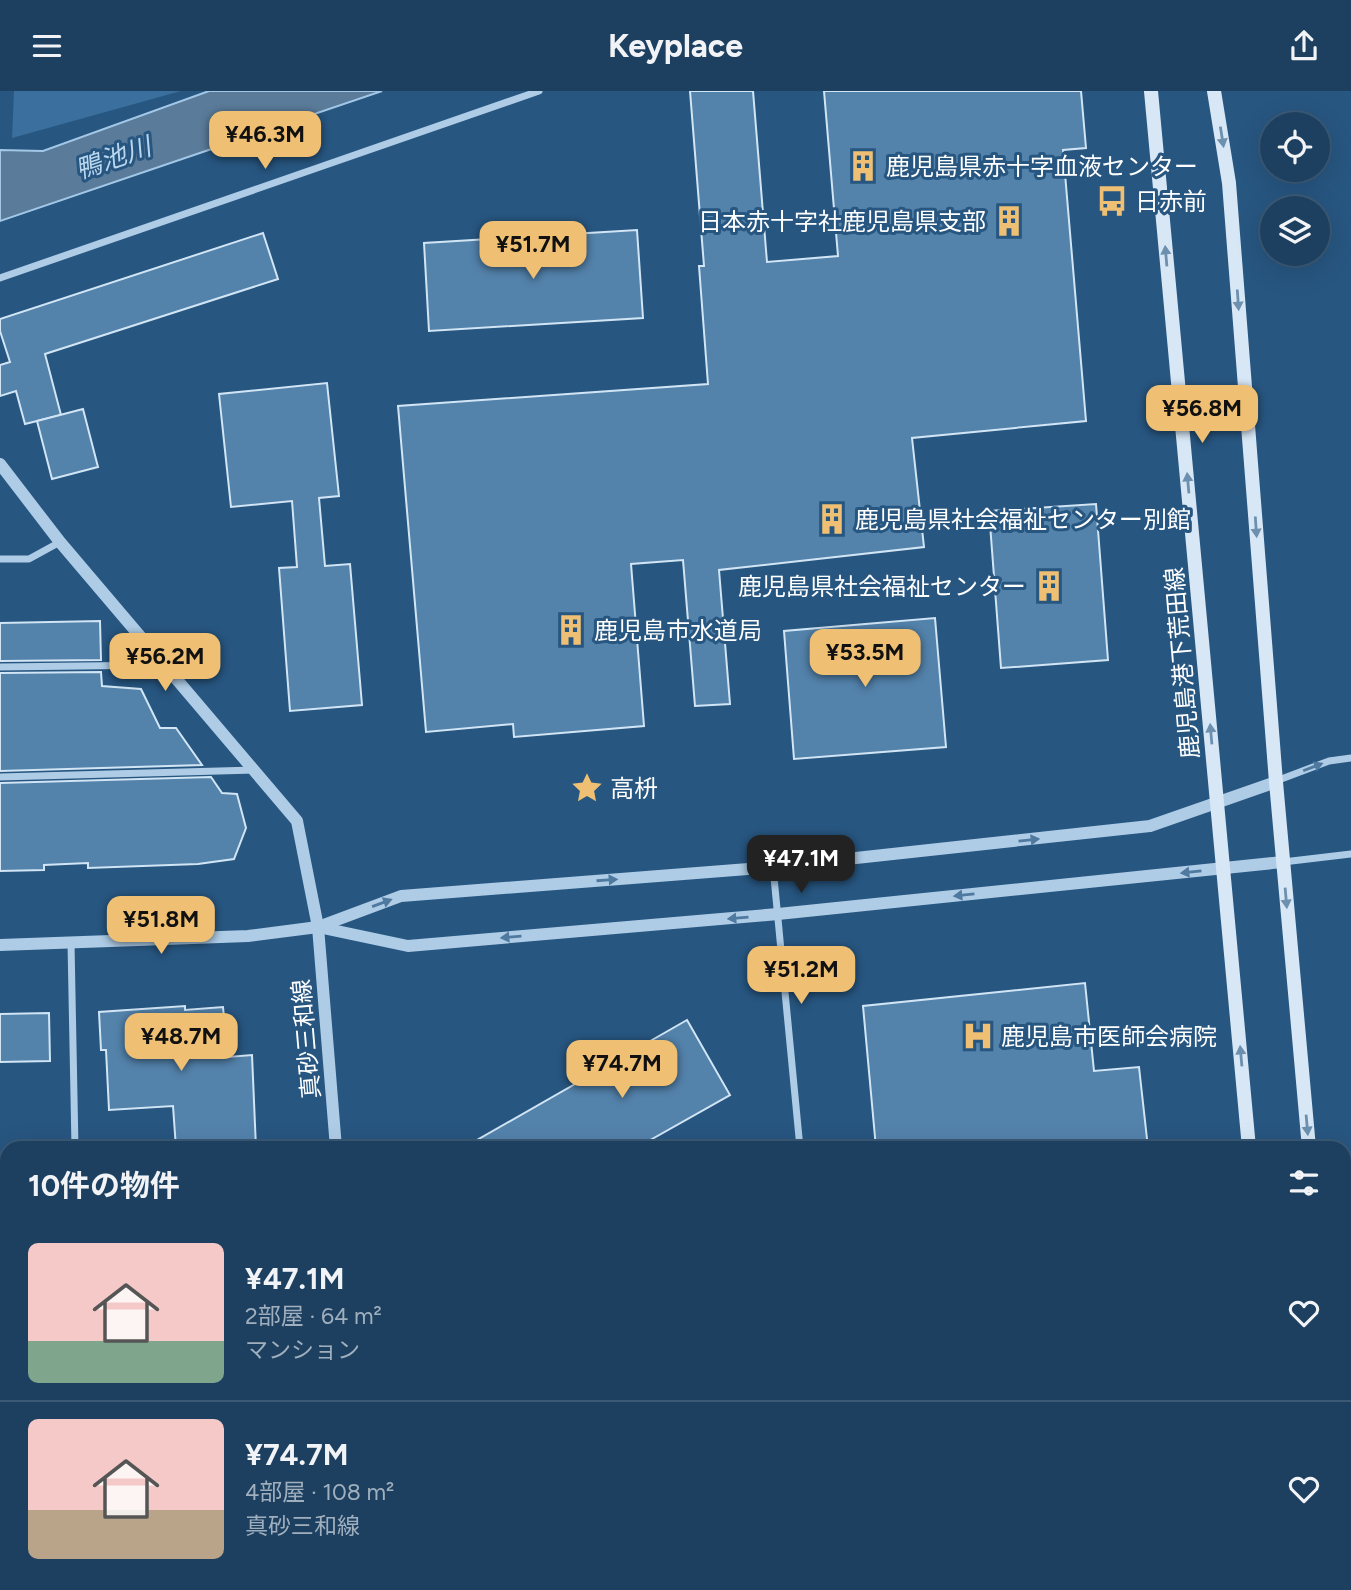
<!DOCTYPE html>
<html lang="ja">
<head>
<meta charset="utf-8">
<style>
	:root { --surface:#1d4060; --page:#2a4b69; --text:#f1f3f6; --muted:#a0afbd; --line:#3b5975; --accent:#efc073 }
	body { margin:0; font-family:Figtree,"Noto Sans JP",sans-serif; background:var(--page); color:var(--text); height:100vh; display:flex; flex-direction:column; font-size:26px; white-space:nowrap }
	* { box-sizing:border-box; margin:0 }
	p { font-size:23px; color:var(--muted) }
	.icon { flex:none; width:38px; height:38px; fill:none; stroke:currentColor; stroke-width:2; stroke-linecap:round; stroke-linejoin:round }
	.map { position:relative; flex:1; overflow:hidden }
	.sheet { position:absolute; left:0px; top:1050px; width:1351px; height:450px; display:flex; flex-direction:column; background:var(--surface); border-radius:21px 21px 0 0; box-shadow:0 7px 28px #0002,0 0 0 2px var(--line) }
	.sheet>* { flex:none }
	.tools { position:absolute; left:1260px; top:21px; display:grid; gap:14px }
	.tools a { display:grid; place-items:center; width:70px; height:70px; border-radius:50%; background:var(--surface); box-shadow:0 7px 28px #0002,0 0 0 2px var(--line); font-size:35px }
	.price { position:absolute; translate:-50% -60px; padding:0 16px; border-radius:14px; background:var(--accent); color:#111; font-size:23px; line-height:46px; filter:drop-shadow(0 2px 4px #0008) }
	.price::after { content:''; position:absolute; left:50%; top:42px; width:21px; height:16px; margin-left:-10px; background:inherit; clip-path:polygon(0 0,100% 0,50% 100%) }
	.price.on { background:#222; color:#fff }
	ul { padding:0; list-style:none }
	li { display:flex; align-items:center; gap:21px; height:175px; padding:0 28px }
	li+li { border-top:2px solid var(--line) }
	li span { display:grid; place-items:center; flex:none; width:196px; height:140px; border-radius:10px; color:#555 }
	li>.icon { margin-inline-start:auto }
	span .icon { width:84px; height:84px; fill:#fffc; stroke-width:1 }
	li b { font-size:30px }
	h2 { display:flex; justify-content:space-between; align-items:center; height:84px; padding:0 28px; font-size:30px }
	header { display:flex; justify-content:space-between; align-items:center; height:91px; padding:0 28px; background:var(--surface); font-size:32px; font-weight:700 }
	.map>svg:first-child { display:block }
</style>
</head>
<body>
<header><svg class="icon" aria-label="menu" viewBox="0 0 24 24"><path d="M4 6h16M4 12h16M4 18h16"/></svg>Keyplace<svg class="icon" aria-label="share" viewBox="0 0 24 24"><path d="M12 15V3M7 8l5-5 5 5M5 13v7h14v-7"/></svg></header>
<div class="map">
<svg width="1351" height="1499" viewBox="0 0 1351 1499">
	<rect width="100%" height="100%" fill="#275680"/>
	<path fill="#3b709e" d="M14,0H181L12,47Z"/>
	<path fill="#5a7b99" stroke="#a3c8e7" stroke-width="2" d="M209,0H382L0,130V59L43,60Z"/>
	<g fill="#5382ab" stroke="#d1e5f5" stroke-width="2">
		<path d="M690,0H753L767,171L838,165L824,0H1081L1086,57L1063,59L1086,330L912,347L924,456L719,479L730,613L695,615L683,469L631,473L644,635L514,646L513,633L426,641L398,315L708,293L699,175H704Z"/>
		<path d="M637,139L643,227L429,240L424,152Z"/>
		<path d="M263,142L278,188L45,263L61,324L25,333L16,300L0,305V274L10,271L0,240V228Z"/>
		<path d="M327,292L339,405L319,407L325,475L350,473L362,614L290,620L279,477L297,476L292,410L231,416L219,303Z"/>
		<path d="M83,318L98,376L52,388L37,330Z"/>
		<path d="M1096,413L1108,569L1001,577L989,420Z"/>
		<path d="M935,527L946,656L794,668L784,540Z"/>
		<path d="M100,530L101,569L0,570V532Z"/>
		<path d="M101,581L102,595L141,598L160,637H176L202,674L0,680V582Z"/>
		<path d="M211,686L222,702L237,703L246,737L234,768L198,773L88,777V772L44,774V779L0,780V692Z"/>
		<path d="M1085,892L1094,980L1139,976L1148,1057H876L863,915Z"/>
		<path d="M185,915V919L223,916L228,966L252,964L256,1057H176L173,1015L109,1019L106,959H101L99,921Z"/>
		<path d="M49,922L50,970L0,971V923Z"/>
		<path d="M687,929L730,1004L636,1057H463Z"/>
	</g>
	<g fill="none" stroke-linecap="round" stroke-linejoin="round">
		<g stroke="#aecce6" stroke-width="7">
			<path d="M0,187L539,0"/>
			<path d="M0,468H29L60,451"/>
			<path d="M0,576L162,574"/>
			<path d="M0,686L255,679"/>
			<path d="M1276,690L1329,670L1351,667"/>
			<path d="M1283,771L1351,763"/>
			<path d="M773,776L800,1057"/>
			<path d="M71,852L75,1057"/>
			<path d="M0,1106H7"/>
			<path d="M0,1188L7,1187"/>
			<path d="M0,1329L7,1328"/>
			<path d="M105,1493L106,1499"/>
			<path d="M842,1493V1499"/>
		</g>
		<g stroke="#aecce6" stroke-width="12">
			<path d="M0,373L60,451L297,730L318,836L336,1057"/>
			<path d="M318,836L408,855L778,823L1283,771"/>
			<path d="M0,854L248,845L318,836L401,805L773,776L1150,735L1276,691"/>
			<path d="M372,1493L373,1499"/>
		</g>
		<g stroke="#d7e7f6" stroke-width="14">
			<path d="M1151,0L1249,1057"/>
			<path d="M1214,0L1229,92L1276,691L1309,1057"/>
			<path d="M1344,1440L1349,1499"/>
			<path d="M1290,1493L1291,1499"/>
		</g>
	</g>
	<defs><path id="oneway-solid" d="M-6-.8H1V-3.2L6.5 0L1 3.2V.8H-6Z" transform="scale(1.75)"/></defs>
	<g fill="#6d90af">
		<use href="#oneway-solid" transform="translate(1222 46) rotate(81)"/>
		<use href="#oneway-solid" transform="translate(1166 165) rotate(-95)"/>
		<use href="#oneway-solid" transform="translate(1238 209) rotate(86)"/>
		<use href="#oneway-solid" transform="translate(1188 392) rotate(-95)"/>
		<use href="#oneway-solid" transform="translate(1256 436) rotate(86)"/>
		<use href="#oneway-solid" transform="translate(1211 643) rotate(-95)"/>
		<use href="#oneway-solid" transform="translate(1286 807) rotate(85)"/>
		<use href="#oneway-solid" transform="translate(1241 965) rotate(-95)"/>
		<use href="#oneway-solid" transform="translate(1307 1034) rotate(85)"/>
	</g>
	<g fill="#50799f">
		<use href="#oneway-solid" transform="translate(1313 676) rotate(-21)"/>
		<use href="#oneway-solid" transform="translate(1029 749) rotate(-6)"/>
		<use href="#oneway-solid" transform="translate(1191 781) rotate(174)"/>
		<use href="#oneway-solid" transform="translate(607 789) rotate(-4)"/>
		<use href="#oneway-solid" transform="translate(964 804) rotate(174)"/>
		<use href="#oneway-solid" transform="translate(382 812) rotate(-20)"/>
		<use href="#oneway-solid" transform="translate(738 827) rotate(175)"/>
		<use href="#oneway-solid" transform="translate(511 846) rotate(175)"/>
	</g>
	<defs>
		<symbol id="building-bare" viewBox="-9 -9 18 18"><path d="M-4-6H4V6H1V3H-1V6H-4ZM-2.5-4.3h1.7v1.8h-1.7ZM.8-4.3h1.7v1.8H.8ZM-2.5-1h1.7V.8h-1.7ZM.8-1h1.7V.8H.8Z" fill="#efc073" stroke="#275680" stroke-width="2.5" paint-order="stroke"/></symbol>
		<symbol id="bus-bare" viewBox="-9 -9 18 18"><path d="M-5-6H5V4H4V6H2V4H-2V6H-4V4H-5ZM-3.5-4V0h7V-4ZM-3.5 1.2v1.5H-2V1.2ZM2 1.2v1.5H3.5V1.2Z" fill="#efc073" stroke="#275680" stroke-width="2.5" paint-order="stroke"/></symbol>
		<symbol id="sight-bare" viewBox="-9 -9 18 18"><path d="M0-6L1.8-2.2L6-1.7L2.9 1.2L3.7 5.4L0 3.3L-3.7 5.4L-2.9 1.2L-6-1.7L-1.8-2.2Z" fill="#efc073" stroke="#275680" stroke-width="2.5" paint-order="stroke"/></symbol>
		<symbol id="hospital-bare" viewBox="-9 -9 18 18"><path d="M-5-5h3v3.5h4V-5h3V5h-3V1.5h-4V5h-3Z" fill="#efc073" stroke="#275680" stroke-width="2.5" paint-order="stroke"/></symbol>
	</defs>
	<g fill-rule="evenodd">
		<use href="#building-bare" x="841" y="53" width="44" height="44"/>
		<use href="#bus-bare" x="1090" y="88" width="44" height="44"/>
		<use href="#building-bare" x="987" y="108" width="44" height="44"/>
		<use href="#building-bare" x="810" y="406" width="44" height="44"/>
		<use href="#building-bare" x="1027" y="473" width="44" height="44"/>
		<use href="#building-bare" x="549" y="517" width="44" height="44"/>
		<use href="#sight-bare" x="565" y="675" width="44" height="44"/>
		<use href="#hospital-bare" x="956" y="923" width="44" height="44"/>
	</g>
	<g text-anchor="middle" dominant-baseline="central" stroke-width="6" stroke-linejoin="round" paint-order="stroke">
		<g font-size="24" fill="#fff" stroke="#275680" text-anchor="start">
			<text x="886" y="75">鹿児島県赤十字血液センター</text>
			<text x="1135" y="110">日赤前</text>
			<text x="986" y="130" text-anchor="end">日本赤十字社鹿児島県支部</text>
			<text x="855" y="428">鹿児島県社会福祉センター別館</text>
			<text x="1026" y="495" text-anchor="end">鹿児島県社会福祉センター</text>
			<text x="594" y="539">鹿児島市水道局</text>
			<text x="610" y="697">高枡</text>
			<text x="1001" y="945">鹿児島市医師会病院</text>
		</g>
		<g font-size="24" fill="#fff" stroke="#275680">
			<text transform="translate(1182 572) rotate(-95)">鹿児島港下荒田線</text>
			<text transform="translate(306 948) rotate(-95)">真砂三和線</text>
		</g>
		<g font-size="26" font-style="italic" fill="#b9d6ee" stroke="#275680">
			<text transform="translate(113 67) rotate(-19)">鴨池川</text>
		</g>
	</g>
</svg>
<div class="tools">
<a><svg class="icon" aria-label="locate" viewBox="0 0 24 24"><circle cx="12" cy="12" r="6"/><path d="M12 2v4M12 18v4M2 12h4M18 12h4"/></svg></a>
<a><svg class="icon" aria-label="layers" viewBox="0 0 24 24"><path d="M12 4l9 5-9 5-9-5zM3 14l9 5 9-5"/></svg></a>
</div>
<b class="price" style="left:265px;top:80px">¥46.3M</b>
<b class="price" style="left:533px;top:190px">¥51.7M</b>
<b class="price" style="left:1202px;top:354px">¥56.8M</b>
<b class="price" style="left:865px;top:598px">¥53.5M</b>
<b class="price" style="left:165px;top:602px">¥56.2M</b>
<b class="price on" style="left:801px;top:804px">¥47.1M</b>
<b class="price" style="left:161px;top:865px">¥51.8M</b>
<b class="price" style="left:801px;top:915px">¥51.2M</b>
<b class="price" style="left:181px;top:982px">¥48.7M</b>
<b class="price" style="left:622px;top:1009px">¥74.7M</b>
<section class="sheet">
<h2>10件の物件<svg class="icon" aria-label="filters" viewBox="0 0 24 24"><path d="M4 7h16M4 17h16"/><circle cx="9" cy="7" r="2"/><circle cx="15" cy="17" r="2"/></svg></h2>
<ul>
<li><span style="background:linear-gradient(#f6c9c9 70%,#7fa58c 0)"><svg class="icon" aria-label="home" viewBox="0 0 24 24"><path d="M3 11l9-7 9 7M6 9v11h12V9"/></svg></span><div><b>¥47.1M</b><p>2部屋 · 64 m²</p><p>マンション</p></div><svg class="icon" aria-label="heart" viewBox="0 0 24 24"><path d="M12 20l-8-8c-3-5 5-10 8-4 3-6 11-1 8 4z"/></svg></li>
<li><span style="background:linear-gradient(#f6c9c9 65%,#b9a48a 0)"><svg class="icon" aria-label="home" viewBox="0 0 24 24"><path d="M3 11l9-7 9 7M6 9v11h12V9"/></svg></span><div><b>¥74.7M</b><p>4部屋 · 108 m²</p><p>真砂三和線</p></div><svg class="icon" aria-label="heart" viewBox="0 0 24 24"><path d="M12 20l-8-8c-3-5 5-10 8-4 3-6 11-1 8 4z"/></svg></li>
</ul>
</section>
</div>
</body>
</html>
